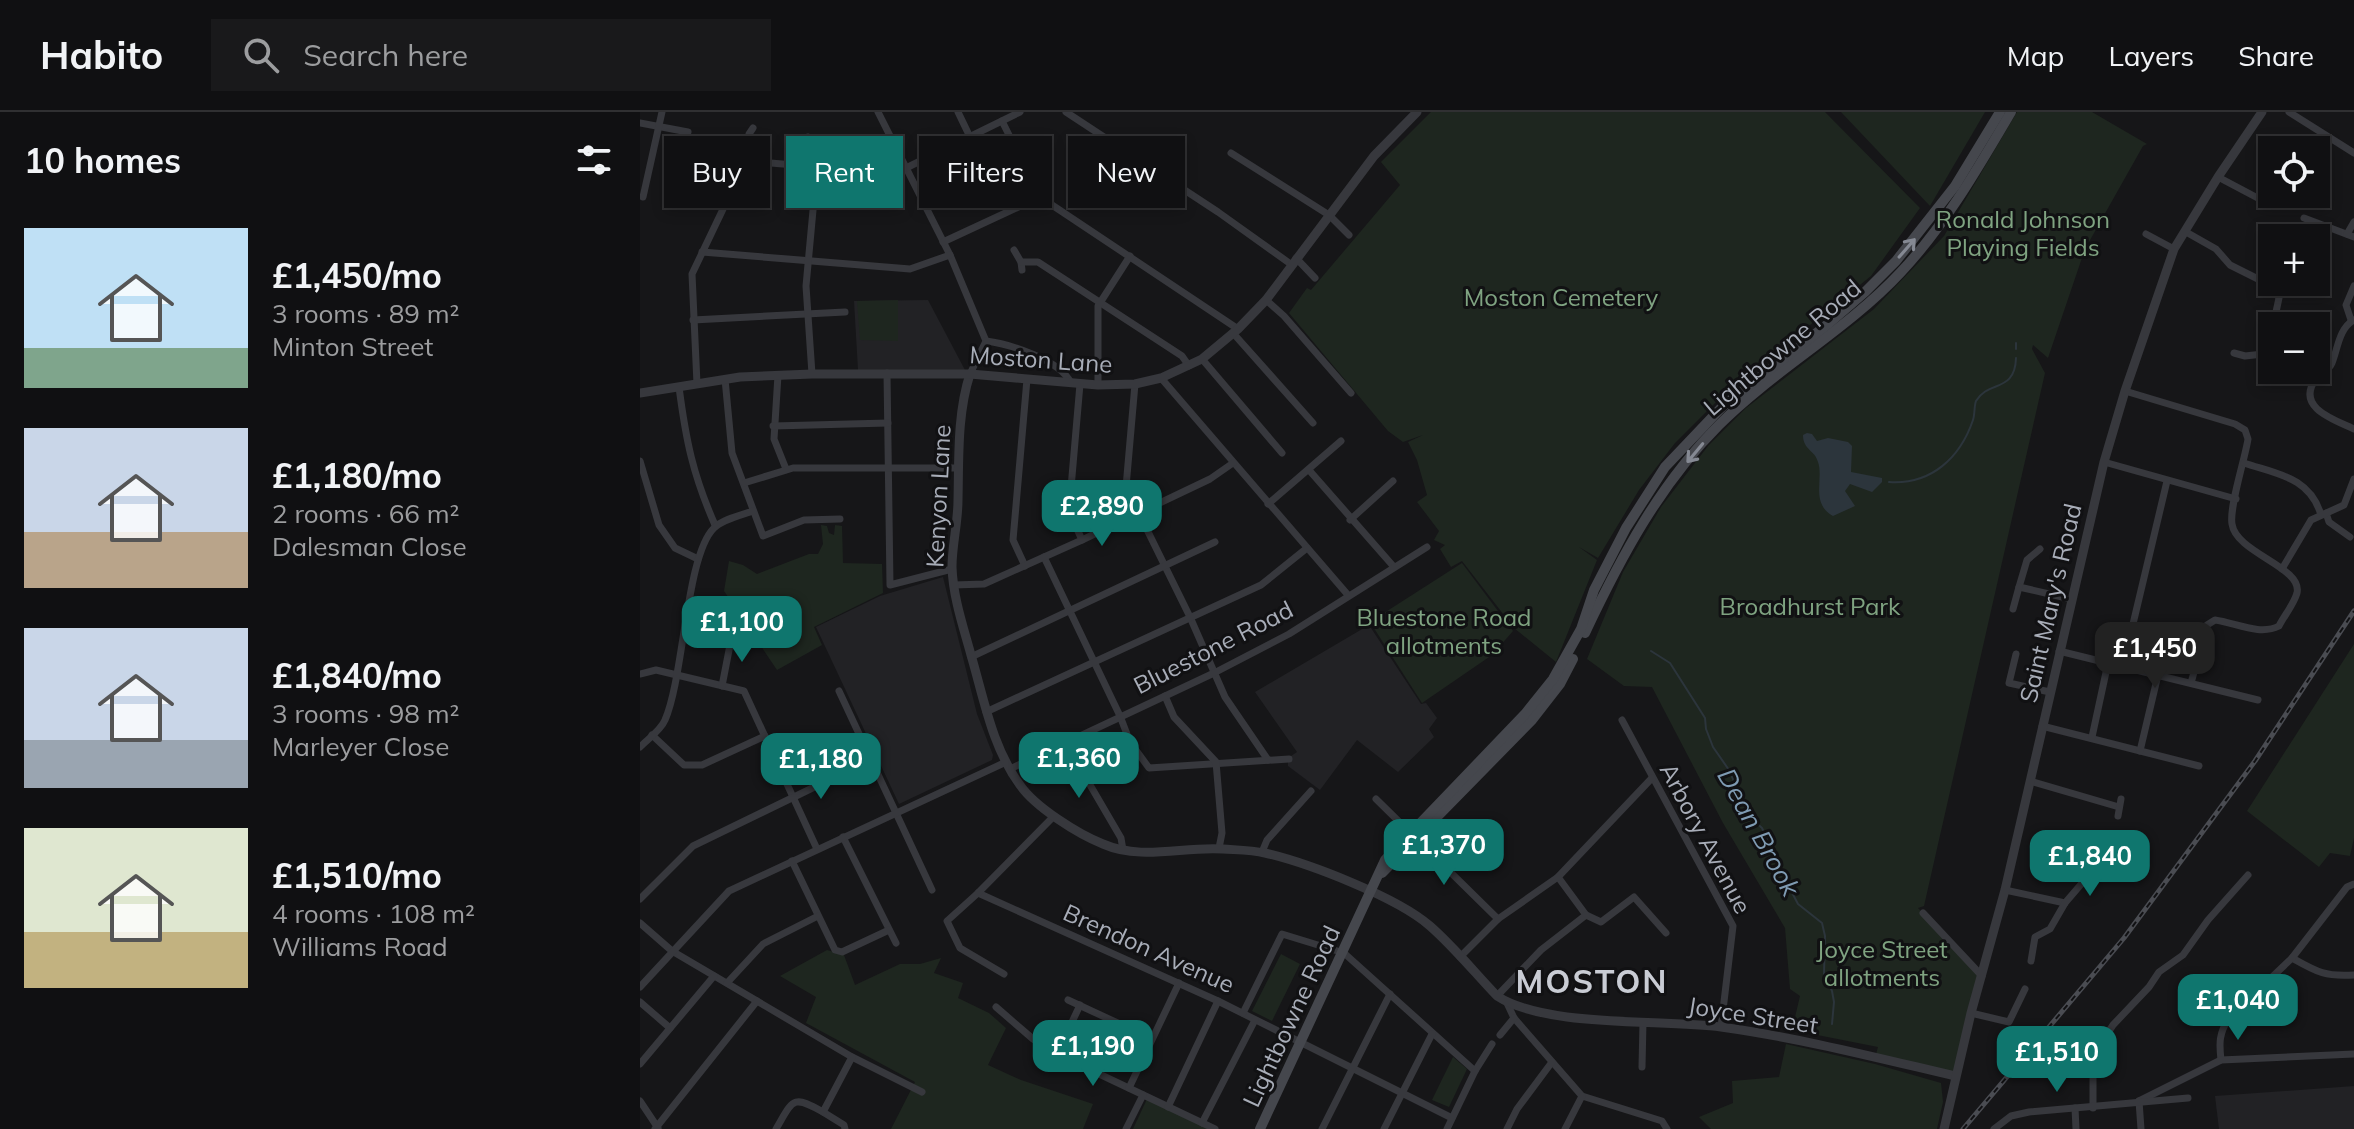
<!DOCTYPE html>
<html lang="en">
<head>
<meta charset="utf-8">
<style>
	:root { --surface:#101012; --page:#19191b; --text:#f1f3f6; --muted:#9c9d9f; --line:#303032; --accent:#0f766e }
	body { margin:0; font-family:Mulish,sans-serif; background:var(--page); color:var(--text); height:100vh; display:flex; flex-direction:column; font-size:30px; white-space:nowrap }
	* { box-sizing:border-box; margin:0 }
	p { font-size:26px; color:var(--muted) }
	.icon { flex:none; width:44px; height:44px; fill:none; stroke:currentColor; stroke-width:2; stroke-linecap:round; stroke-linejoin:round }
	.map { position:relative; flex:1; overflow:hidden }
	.drawer { display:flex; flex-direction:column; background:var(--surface); width:640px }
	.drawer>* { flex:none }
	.top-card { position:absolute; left:24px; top:24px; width:760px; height:72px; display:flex; gap:16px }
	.buttons { position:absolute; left:1618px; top:24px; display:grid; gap:16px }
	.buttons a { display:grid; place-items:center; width:72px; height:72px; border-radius:0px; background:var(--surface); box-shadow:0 4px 12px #0003,0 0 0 2px var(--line); font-size:40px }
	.price { position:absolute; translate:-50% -68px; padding:0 18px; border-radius:16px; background:var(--accent); color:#fff; font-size:26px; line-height:52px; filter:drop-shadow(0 2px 4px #0008) }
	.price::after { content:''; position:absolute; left:50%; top:48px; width:24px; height:18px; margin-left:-12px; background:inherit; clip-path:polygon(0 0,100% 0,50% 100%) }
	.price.active { background:#222; color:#fff }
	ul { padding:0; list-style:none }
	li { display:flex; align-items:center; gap:24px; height:200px; padding:0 24px }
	li span { display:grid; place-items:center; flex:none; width:224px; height:160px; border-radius:0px; color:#555 }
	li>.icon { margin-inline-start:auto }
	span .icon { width:96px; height:96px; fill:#fffc; stroke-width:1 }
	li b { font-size:34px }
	h2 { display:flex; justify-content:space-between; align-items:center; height:96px; padding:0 24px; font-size:34px }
	.tag { padding:0 28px; border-radius:0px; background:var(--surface); box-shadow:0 4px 12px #0003,0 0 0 2px var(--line); font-size:28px; line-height:72px }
	.tag.active { background:var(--accent); color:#fff }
	header { display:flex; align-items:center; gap:48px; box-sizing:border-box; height:112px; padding:0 40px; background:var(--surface); border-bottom:2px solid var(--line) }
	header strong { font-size:38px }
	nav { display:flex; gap:44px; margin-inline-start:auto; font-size:28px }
	.search { width:560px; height:72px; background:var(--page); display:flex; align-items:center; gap:20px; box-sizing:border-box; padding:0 28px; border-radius:0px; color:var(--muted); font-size:30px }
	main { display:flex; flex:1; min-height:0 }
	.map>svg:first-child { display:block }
</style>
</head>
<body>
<header>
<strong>Habito</strong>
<div class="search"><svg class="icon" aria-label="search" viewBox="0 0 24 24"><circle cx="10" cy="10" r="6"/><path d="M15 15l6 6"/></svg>Search here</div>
<nav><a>Map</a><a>Layers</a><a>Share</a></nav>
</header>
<main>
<section class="drawer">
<h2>10 homes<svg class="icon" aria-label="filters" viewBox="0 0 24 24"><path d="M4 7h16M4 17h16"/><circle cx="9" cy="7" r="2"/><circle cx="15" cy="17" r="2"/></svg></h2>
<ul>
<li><span style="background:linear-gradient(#bfe0f5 75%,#7fa58c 0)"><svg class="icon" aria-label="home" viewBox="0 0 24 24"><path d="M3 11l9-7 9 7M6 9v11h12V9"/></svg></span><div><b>£1,450/mo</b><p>3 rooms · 89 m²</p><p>Minton Street</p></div></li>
<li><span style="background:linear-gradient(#c9d6e8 65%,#b9a48a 0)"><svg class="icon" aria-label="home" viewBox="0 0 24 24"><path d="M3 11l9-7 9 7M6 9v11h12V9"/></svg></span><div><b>£1,180/mo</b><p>2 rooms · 66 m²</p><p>Dalesman Close</p></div></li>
<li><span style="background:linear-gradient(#c9d6e8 70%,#9aa5b1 0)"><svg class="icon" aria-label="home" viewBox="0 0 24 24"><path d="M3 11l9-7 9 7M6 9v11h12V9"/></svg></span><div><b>£1,840/mo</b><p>3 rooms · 98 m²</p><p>Marleyer Close</p></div></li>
<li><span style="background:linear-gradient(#dfe7d0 65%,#c2b280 0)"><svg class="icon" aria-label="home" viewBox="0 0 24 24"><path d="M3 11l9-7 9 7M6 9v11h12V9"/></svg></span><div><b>£1,510/mo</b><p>4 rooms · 108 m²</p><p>Williams Road</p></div></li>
</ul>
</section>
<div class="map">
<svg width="1714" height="1017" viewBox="0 0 1714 1017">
	<rect width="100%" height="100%" fill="#161618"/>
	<g fill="#222225">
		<path d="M288,188L326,260L218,258L214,189Z"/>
		<path d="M303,465L337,602L353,643L352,648L259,692L176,515L240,484Z"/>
		<path d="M729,513L781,592L786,591L797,606L789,617L794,625L758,660L717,628L680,678L648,654V646L657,640L615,580Z"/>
		<path d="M1714,974V1017H1579L1575,984Z"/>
	</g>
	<g fill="#1e261f">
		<path d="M791,0H1185L1280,96L1231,164L1083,283L1035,331L999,378L958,446L939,435L957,448L916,550L874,516L822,449L811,455L800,437L805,433L794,428L799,419L777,390L787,383L777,348L768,330L783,323L763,330L748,319L649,201L667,176L671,178L760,73L741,50Z"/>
		<path d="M1201,0H1345L1290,94Z"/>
		<path d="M1377,0H1452L1507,32L1503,34L1445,137L1408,246L1393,233L1392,237L1405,261L1284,794L1278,796L1342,864L1315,964L1235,946L1238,935L1152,918L1160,884L1150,877L1145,816L1083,711L1012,575L984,574L947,547L983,460L1021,395L1068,334L1106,296L1234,197L1304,124Z"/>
		<path d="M258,188V229L220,228L217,189Z"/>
		<path d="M181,413L187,414L189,421L194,423L195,413L202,414L203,451L242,452L243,481L174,515L182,533L137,558L84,479L89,449L103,453L117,462L169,442H178L183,432Z"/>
		<path d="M822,451L873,519L852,543L782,591L730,510Z"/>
		<path d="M1714,532V726L1710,744L1690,741L1679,755L1607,699Z"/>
		<path d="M187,838L204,843L215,873L260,852H280L301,846L294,861L323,871L318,886L349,901L366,916L348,953L381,968L453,992L443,1017H251L275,970L166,911L176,885L140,864Z"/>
		<path d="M641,842L660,852L632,909L612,899Z"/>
		<path d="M1146,932L1235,952L1301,971L1303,990L1297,1017H1071L1059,1005L1093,991L1092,969L1139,965Z"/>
		<path d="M813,945L827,957L809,995L792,988Z"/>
		<path d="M507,987L569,1017H493Z"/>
	</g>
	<path fill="#2c353c" d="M1167,321L1172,322L1177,329L1188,326L1208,330L1212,334L1211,360L1242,366V370L1232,380L1210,372L1205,379L1215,394L1193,404C1170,391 1184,367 1178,350C1175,338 1163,338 1163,323Z"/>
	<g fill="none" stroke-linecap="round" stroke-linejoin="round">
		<g stroke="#2c353c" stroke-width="2">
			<path d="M1376,231V237"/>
			<path d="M1249,370C1291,373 1320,346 1333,308C1335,302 1334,294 1336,289C1348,268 1375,281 1376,246"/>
			<path d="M1011,539L1030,551L1065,606L1066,617L1073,635L1089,658L1110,705L1122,716L1149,775L1158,792L1182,811L1185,824L1184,862L1192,879L1194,890L1192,912"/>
		</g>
		<g stroke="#37383d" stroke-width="7">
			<path d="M238,0L310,143L346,229L330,262"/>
			<path d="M318,0L330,25"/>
			<path d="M426,0L578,100L652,153"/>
			<path d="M1649,0L1714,41"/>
			<path d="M362,9L400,85L598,217"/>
			<path d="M0,11L48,20"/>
			<path d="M591,41L689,103L709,123"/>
			<path d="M106,49L224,59L260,43"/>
			<path d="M165,54L168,25"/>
			<path d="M266,56L380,0"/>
			<path d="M1578,65L1629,92"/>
			<path d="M3,85L22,0"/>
			<path d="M1664,106L1714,125"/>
			<path d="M1546,120L1576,137L1590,153L1632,174L1639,186L1633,214"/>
			<path d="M1506,122L1534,137"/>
			<path d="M1707,122L1714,110"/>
			<path d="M303,130L400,85"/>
			<path d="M374,138L381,150L382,158"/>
			<path d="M62,140L270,157L310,143"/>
			<path d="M656,146L675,166"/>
			<path d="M381,150H398L542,244L549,254"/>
			<path d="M626,188L644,204L711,281"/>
			<path d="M53,208L205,200"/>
			<path d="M1711,208L1706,193L1714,174"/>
			<path d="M1714,208C1699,216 1698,236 1692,251C1689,259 1680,261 1675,268C1656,296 1695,308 1714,317"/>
			<path d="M1632,219V237"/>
			<path d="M593,221L673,311"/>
			<path d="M346,229C370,232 420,248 431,271"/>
			<path d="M1594,241L1605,244L1632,241"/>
			<path d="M562,247L642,341"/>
			<path d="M1669,258L1680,262"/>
			<path d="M247,261L250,473L312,457"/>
			<path d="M172,262L166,174L177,55"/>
			<path d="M138,263L134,327L146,357"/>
			<path d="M521,266L708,483"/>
			<path d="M85,267L92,341L123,424L164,408L200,407"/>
			<path d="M57,272L52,162L106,49L109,22L113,16"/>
			<path d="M440,272L429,399L442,428"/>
			<path d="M495,272L486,375L550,505L585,585L628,648"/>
			<path d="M458,273V194L490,144"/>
			<path d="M39,275C46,329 53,363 75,413"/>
			<path d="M1485,279L1595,312L1605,318L1608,327C1605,347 1589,395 1592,412C1596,441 1663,455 1657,481C1654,492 1644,504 1639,514C1620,524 1596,511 1575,508L1567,513L1551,571"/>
			<path d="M133,314L248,311"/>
			<path d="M0,349L19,413L35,436L58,447"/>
			<path d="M1464,350L1596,387"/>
			<path d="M1604,351C1637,362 1670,365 1681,403"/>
			<path d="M669,358L754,455"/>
			<path d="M104,371L153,356H318"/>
			<path d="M628,392L701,329"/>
			<path d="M1686,401L1689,410L1710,425"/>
			<path d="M710,408L753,369"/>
			<path d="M1400,437L1387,448L1379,475L1431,487"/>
			<path d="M404,445L480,604L490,630L509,656L649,647"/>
			<path d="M385,454L373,428L387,267"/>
			<path d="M1642,457L1671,408L1704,393L1714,367"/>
			<path d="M314,473L344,472L442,428L570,367L593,351"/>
			<path d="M1373,497L1379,475"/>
			<path d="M44,523L90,533"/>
			<path d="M1419,539L1618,588"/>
			<path d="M1376,542L1369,571L1410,580"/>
			<path d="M331,545L575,430"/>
			<path d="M1483,554L1527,369"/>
			<path d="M0,562L16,558L104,579L177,737"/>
			<path d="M82,574L90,533L108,520"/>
			<path d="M199,579L292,778"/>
			<path d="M525,584L534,605L576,650L582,721L579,736"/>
			<path d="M346,600L621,473L667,436"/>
			<path d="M982,608L1093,814L1081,915"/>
			<path d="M1402,614L1559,654"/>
			<path d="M12,623L44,653H62L125,624"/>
			<path d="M1452,625L1468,551"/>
			<path d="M425,630L481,726L483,738"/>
			<path d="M0,635C8,627 21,618 25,608C44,565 46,443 74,416C83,407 102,403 113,399"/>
			<path d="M1500,639L1518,563"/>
			<path d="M391,647L408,655L436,654"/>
			<path d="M370,657L574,561L649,522L787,435"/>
			<path d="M1390,669L1479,695"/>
			<path d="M736,687L858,807"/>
			<path d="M1478,704L1481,687"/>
			<path d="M203,725L256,831"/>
			<path d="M622,740L627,728L671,679"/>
			<path d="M152,749L195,838L202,840L249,818"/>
			<path d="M918,765L946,803L961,810L994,785L1026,821"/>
			<path d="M1365,778L1425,791"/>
			<path d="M338,781L578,889L812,1006"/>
			<path d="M0,787L53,734L193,666"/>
			<path d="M1283,801L1342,864"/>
			<path d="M0,811L32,839L212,945L282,980"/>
			<path d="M820,845L858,807L918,765L1012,666"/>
			<path d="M1652,846C1677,860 1685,865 1714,863"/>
			<path d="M1391,849L1395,825L1410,817L1425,791L1443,770L1444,757L1432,748L1416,743"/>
			<path d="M364,862L320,836L307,809L338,781L414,704"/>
			<path d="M87,871L123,832L178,804"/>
			<path d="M0,875L89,779L366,650"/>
			<path d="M857,884L901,838L946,803"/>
			<path d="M428,888L482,913"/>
			<path d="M0,890L30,916"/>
			<path d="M867,891L874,906L942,984L1022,1009L1027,1017"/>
			<path d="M356,895L393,927L417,942L575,1017"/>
			<path d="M603,901L642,822L704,841L835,959"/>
			<path d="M1331,901L1369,910L1385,877"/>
			<path d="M860,923L874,906"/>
			<path d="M417,942L440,893"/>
			<path d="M1426,943L1453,954"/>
			<path d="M1581,948C1579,931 1579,921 1589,906L1652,846L1707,775L1714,772"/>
			<path d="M0,952L74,864"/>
			<path d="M1002,955L1003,910"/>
			<path d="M489,976L539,871"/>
			<path d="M0,989L18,1016"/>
			<path d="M1499,989L1581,948L1714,942"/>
			<path d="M1499,989L1501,1017"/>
			<path d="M528,995L578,889"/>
			<path d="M1435,996L1436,1017"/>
			<path d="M1453,996V954L1460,933L1473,913L1509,875L1519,860L1543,843L1568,808L1608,763"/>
			<path d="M183,1000L204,1013L205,1017"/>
			<path d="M562,1011L615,908"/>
			<path d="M15,1017L117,889"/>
			<path d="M136,1017C153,988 152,982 183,1000L212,945"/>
			<path d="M486,1017L503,983"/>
			<path d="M682,1017L750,882"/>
			<path d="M744,1017L792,922"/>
			<path d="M807,1017L835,959L852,932"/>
			<path d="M867,1017L877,997L912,950"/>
			<path d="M925,1017L942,984"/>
			<path d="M1354,1017L1371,1004L1389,1000L1548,986"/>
		</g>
		<g stroke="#37383d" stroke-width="9">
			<path d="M330,262C317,302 319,347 318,388C318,411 312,433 312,455C313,485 323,514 331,543C344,587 352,635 380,673C395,695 438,722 463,732C502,749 543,734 583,737C597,738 611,738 625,741C668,751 757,785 790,814C814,835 835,861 857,884C906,916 1021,907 1081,915C1160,926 1238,946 1315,964"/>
			<path d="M0,281L100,265L172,262H330L458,273L495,272L521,266L562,247L598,217L626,188L734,44L777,0"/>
			<path d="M1304,1017L1331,901L1365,778L1464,350L1485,279L1534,137L1578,65L1622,0"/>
		</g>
		<g stroke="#45474d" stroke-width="10">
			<path d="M945,521C981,445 1019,373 1079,313C1135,257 1207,218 1261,160C1306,112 1338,56 1371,0"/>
			<path d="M742,761L892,608L920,572L933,547"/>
			<path d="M620,1017L745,748L885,602L913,567L941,517L954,478L986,416L1025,355L1083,294L1188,212L1225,180L1256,149L1315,74L1360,0"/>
		</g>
		<defs>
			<path id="rail" d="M1323,1017L1484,826L1615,649L1714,499"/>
		</defs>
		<use href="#rail" stroke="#4a4c52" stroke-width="5"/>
		<use href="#rail" stroke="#111113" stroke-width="2" stroke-dasharray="6" stroke-linecap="butt"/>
	</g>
	<defs><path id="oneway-shaft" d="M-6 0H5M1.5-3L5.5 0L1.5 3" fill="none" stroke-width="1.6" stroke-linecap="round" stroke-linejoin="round" transform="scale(2)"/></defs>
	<g stroke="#858993">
		<use href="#oneway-shaft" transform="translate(1267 136) rotate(-49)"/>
		<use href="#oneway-shaft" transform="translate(1055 341) rotate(130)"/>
	</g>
	<g text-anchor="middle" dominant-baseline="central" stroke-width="6" stroke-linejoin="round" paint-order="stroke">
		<g font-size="24" fill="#7fa381" stroke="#111113">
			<text x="1383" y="107">Ronald Johnson<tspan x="1383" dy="28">Playing Fields</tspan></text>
			<text x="921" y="185">Moston Cemetery</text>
			<text x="1170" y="494">Broadhurst Park</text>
			<text x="804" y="505">Bluestone Road<tspan x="804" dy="28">allotments</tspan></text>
			<text x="1242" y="837">Joyce Street<tspan x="1242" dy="28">allotments</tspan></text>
		</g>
		<g font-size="24" fill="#a8adb8" stroke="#111113">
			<text transform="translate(1142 235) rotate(-40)">Lightbowne Road</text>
			<text transform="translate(401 247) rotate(4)">Moston Lane</text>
			<text transform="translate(298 384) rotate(-87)">Kenyon Lane</text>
			<text transform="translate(1410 491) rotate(-77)">Saint Mary's Road</text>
			<text transform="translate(573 535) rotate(-27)">Bluestone Road</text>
			<text transform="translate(1066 726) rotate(62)">Arbory Avenue</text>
			<text transform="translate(509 836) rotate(24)">Brendon Avenue</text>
			<text transform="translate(1113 903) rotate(9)">Joyce Street</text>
			<text transform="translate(651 904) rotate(-65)">Lightbowne Road</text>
		</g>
		<g font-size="26" font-style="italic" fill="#7f9bb3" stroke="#111113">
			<text transform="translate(1119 720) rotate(61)">Dean Brook</text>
		</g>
		<g font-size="32" font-weight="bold" letter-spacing="2" fill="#c9ccd4" stroke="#111113">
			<text x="952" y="869">MOSTON</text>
		</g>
	</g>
</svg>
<div class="buttons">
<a><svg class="icon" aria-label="locate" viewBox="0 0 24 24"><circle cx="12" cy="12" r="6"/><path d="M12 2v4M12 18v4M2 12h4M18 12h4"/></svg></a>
<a>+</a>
<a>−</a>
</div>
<b class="price" style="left:462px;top:436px">£2,890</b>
<b class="price" style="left:102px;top:552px">£1,100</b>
<b class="price active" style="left:1515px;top:578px">£1,450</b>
<b class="price" style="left:439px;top:688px">£1,360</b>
<b class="price" style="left:181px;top:689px">£1,180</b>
<b class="price" style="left:804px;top:775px">£1,370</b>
<b class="price" style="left:1450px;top:786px">£1,840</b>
<b class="price" style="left:1598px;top:930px">£1,040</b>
<b class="price" style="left:453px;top:976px">£1,190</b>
<b class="price" style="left:1417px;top:982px">£1,510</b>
<div class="top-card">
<a class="tag">Buy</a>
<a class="tag active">Rent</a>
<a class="tag">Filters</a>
<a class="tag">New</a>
</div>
</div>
</main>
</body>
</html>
